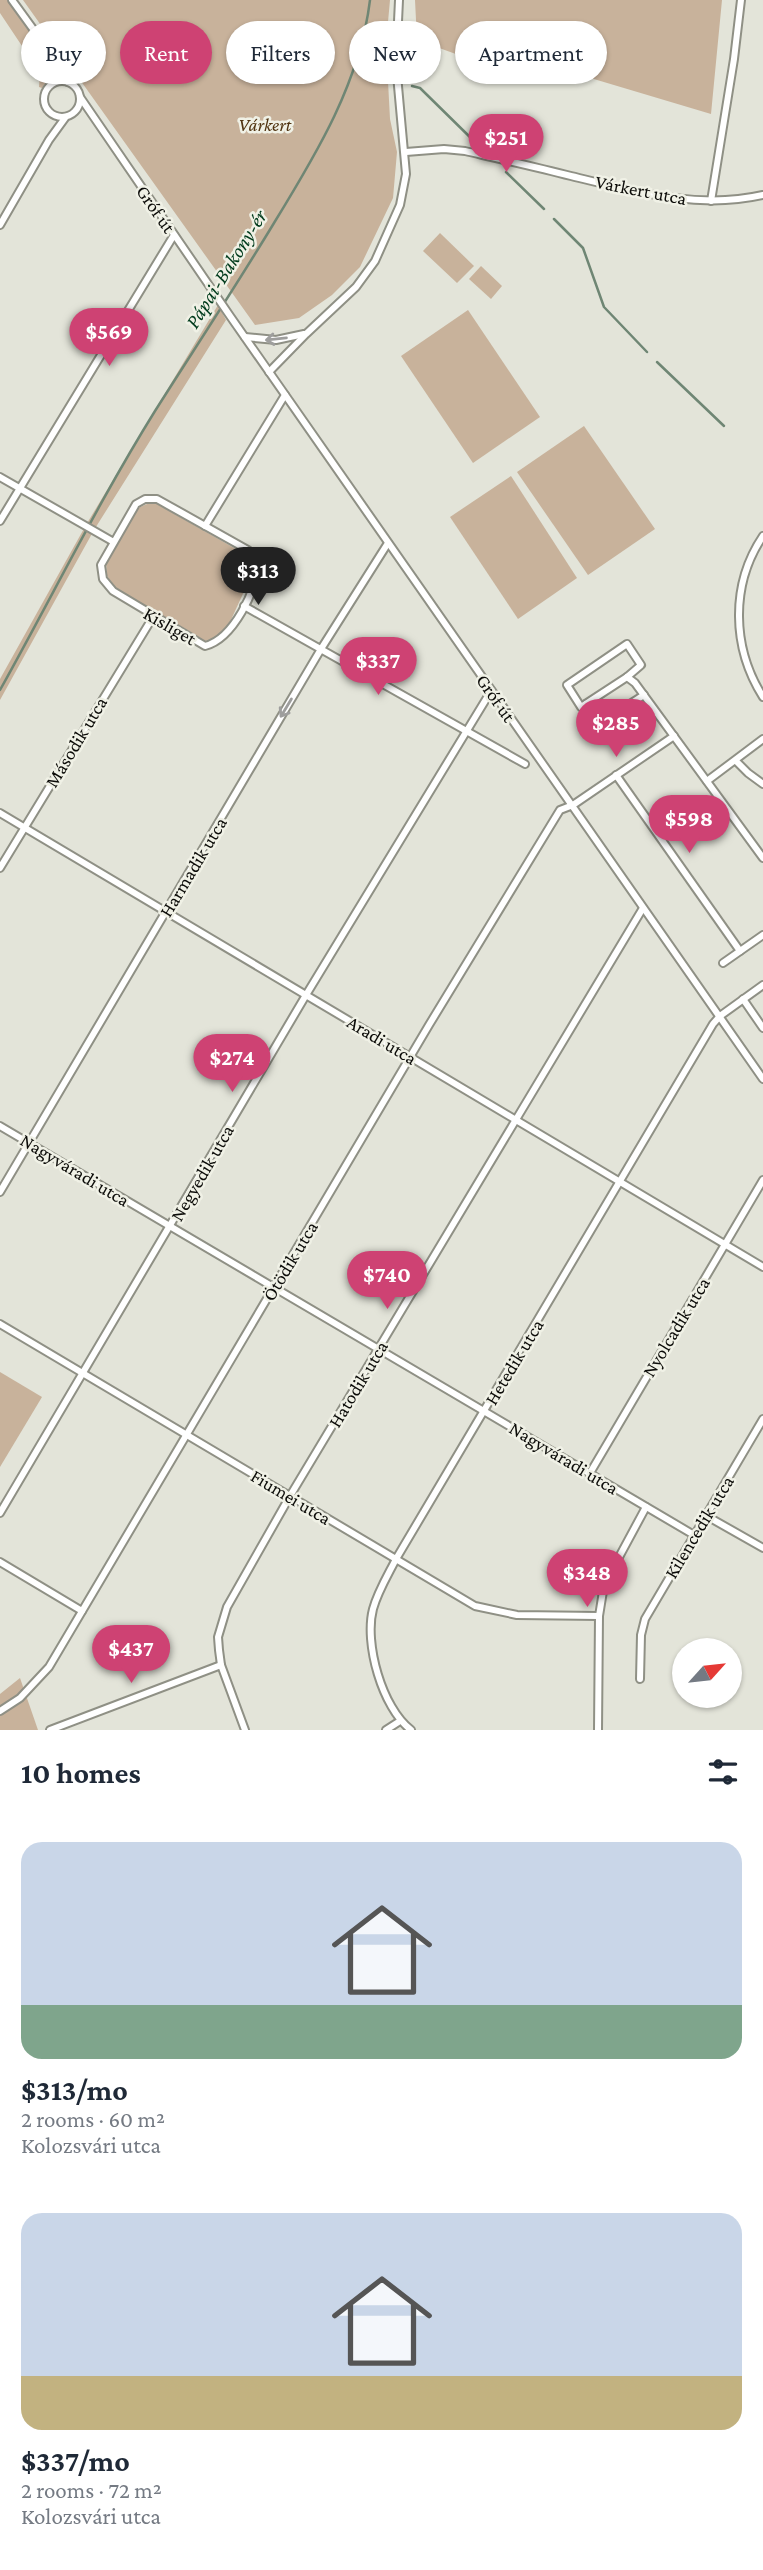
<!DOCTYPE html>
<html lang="en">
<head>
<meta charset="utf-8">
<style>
	:root { --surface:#fff; --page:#f2f2f3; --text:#1f2937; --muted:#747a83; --accent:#ce4273 }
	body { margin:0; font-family:"Crimson Pro",serif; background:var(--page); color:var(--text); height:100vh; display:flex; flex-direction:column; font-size:26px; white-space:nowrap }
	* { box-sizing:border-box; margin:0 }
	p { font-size:23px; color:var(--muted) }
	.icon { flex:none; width:38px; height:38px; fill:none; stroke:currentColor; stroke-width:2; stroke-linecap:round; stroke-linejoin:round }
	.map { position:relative; height:1730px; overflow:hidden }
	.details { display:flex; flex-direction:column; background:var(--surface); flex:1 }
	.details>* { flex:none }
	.hud { position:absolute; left:21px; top:21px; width:721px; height:63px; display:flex; gap:14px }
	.needle { width:46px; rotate:63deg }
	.buttons { position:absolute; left:672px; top:1638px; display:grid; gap:14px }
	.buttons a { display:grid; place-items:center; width:70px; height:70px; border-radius:50%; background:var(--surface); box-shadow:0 2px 5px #0004; font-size:35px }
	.price { position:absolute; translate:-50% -60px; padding:0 16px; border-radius:24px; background:var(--accent); color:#fff; font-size:23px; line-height:46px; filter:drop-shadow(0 2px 4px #0008) }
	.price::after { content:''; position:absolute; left:50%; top:42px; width:21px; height:16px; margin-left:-10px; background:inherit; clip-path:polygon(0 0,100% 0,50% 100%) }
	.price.active { background:#222; color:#fff }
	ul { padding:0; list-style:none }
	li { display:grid; align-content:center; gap:14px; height:371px; padding:0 21px }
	li span { display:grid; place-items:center; height:217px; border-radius:21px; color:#555 }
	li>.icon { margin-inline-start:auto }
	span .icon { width:126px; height:126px; fill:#fffc; stroke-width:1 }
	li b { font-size:30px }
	h2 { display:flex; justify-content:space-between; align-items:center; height:84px; padding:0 21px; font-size:30px }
	.tag { padding:0 24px; border-radius:32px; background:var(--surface); box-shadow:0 2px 5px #0004; font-size:24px; line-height:63px }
	.tag.active { background:var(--accent); color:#fff }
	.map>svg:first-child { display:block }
</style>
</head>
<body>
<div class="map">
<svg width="763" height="1730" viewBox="0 0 763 1730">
	<rect width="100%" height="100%" fill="#e3e4d9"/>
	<g fill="#c8b29b">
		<path d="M0,0H7L38,43L49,68L47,70L48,79L42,88L39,87L40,73L0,13Z"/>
		<path d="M23,0H390L386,44L390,119L397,152L393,198L360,267L332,295L299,318L255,325Z"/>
		<path d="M415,0H722L711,114L567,71L521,64L486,65L431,45V39L417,40Z"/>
		<path d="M440,233L474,266L457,283L423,251Z"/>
		<path d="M481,266L502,286L491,299L469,279Z"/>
		<path d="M218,305L226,320L94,530L0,700V679L86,525Z"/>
		<path d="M468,310L540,417L473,463L401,356Z"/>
		<path d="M584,426L655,529L588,575L517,472Z"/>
		<path d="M511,476L577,578L518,619L450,517Z"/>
		<path d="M147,504H157L243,553L253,563L252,574L225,633L216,639L205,641L116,588L107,576L106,563L138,508Z"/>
		<path d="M0,1372L42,1397L0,1467Z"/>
		<path d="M20,1678L38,1730H0V1694Z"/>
	</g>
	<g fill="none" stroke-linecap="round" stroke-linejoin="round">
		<g stroke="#6f8674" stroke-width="2.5">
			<path d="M360,49L386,81"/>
			<path d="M412,86L420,88L476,143"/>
			<path d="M506,172L544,209"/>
			<path d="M554,219L583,248L604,307L647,352"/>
			<path d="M657,362L724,426"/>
			<path d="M0,690C52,597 99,501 155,411C195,348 236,286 274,223C317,153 360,82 370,0"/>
		</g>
		<defs>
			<g id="street">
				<path d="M12,0L57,62L68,82"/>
				<path d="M47,53L54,82"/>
				<circle cx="62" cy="99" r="18"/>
				<path d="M80,97L230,316L763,1079"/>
				<path d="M406,152L444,149L465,151C500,159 536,167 571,176C634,191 697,210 763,195"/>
				<path d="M711,201L734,59L741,0"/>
				<path d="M0,225L49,140L65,118"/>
				<path d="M245,337L276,340L304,334"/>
				<path d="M269,372L306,334L356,287L375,261L400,205L406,174L396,64L399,0"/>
				<path d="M0,477L112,541"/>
				<path d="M145,499H157L248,550L258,562C258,589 233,639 205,646L113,591L103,579L101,565L136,504Z"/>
				<path d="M0,521L174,235"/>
				<path d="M205,526L285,395"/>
				<path d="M763,536C730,585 732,648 763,697"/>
				<path d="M244,606L525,764"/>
				<path d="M627,644L641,665L627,677L581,707L567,685Z"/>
				<path d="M627,677L635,683L763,858"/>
				<path d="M586,704L599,724L644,695"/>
				<path d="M736,761L748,773L763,784"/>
				<path d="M616,775L740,951"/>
				<path d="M707,781L763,739"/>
				<path d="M0,813L763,1267"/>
				<path d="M0,868L153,617"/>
				<path d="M723,963L763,935"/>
				<path d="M743,999L763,1028"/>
				<path d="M0,1126L694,1535"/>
				<path d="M0,1192L321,649L388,543"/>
				<path d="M0,1324L475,1606L517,1615L599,1616"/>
				<path d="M590,1473L763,1180"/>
				<path d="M0,1513L306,995L491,691"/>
				<path d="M705,1515L763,1548"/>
				<path d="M0,1562L82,1611"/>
				<path d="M640,1679L641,1635L645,1619L763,1419"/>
				<path d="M0,1711L20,1698L49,1667L429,1025L560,810L573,805L674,736"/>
				<path d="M50,1730L221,1665"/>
				<path d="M245,1730L221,1665L219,1650L218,1637L227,1607L290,1496L643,908"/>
				<path d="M386,1730L400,1721"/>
				<path d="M411,1730C382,1708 364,1643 373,1609C378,1591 388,1575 396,1559L713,1024L720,1016L763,985"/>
				<path d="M598,1730L599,1616L604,1585L646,1507"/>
			</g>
		</defs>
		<use href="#street" stroke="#8f9085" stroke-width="10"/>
		<use href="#street" stroke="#fff" stroke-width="6"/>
	</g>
	<defs><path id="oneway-shaft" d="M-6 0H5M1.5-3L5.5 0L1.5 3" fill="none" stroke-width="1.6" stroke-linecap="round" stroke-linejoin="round" transform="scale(1.75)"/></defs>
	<g stroke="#9e9e9d">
		<use href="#oneway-shaft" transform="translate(276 339) rotate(174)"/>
		<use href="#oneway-shaft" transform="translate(286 708) rotate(121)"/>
	</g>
	<g text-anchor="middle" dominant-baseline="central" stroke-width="5" stroke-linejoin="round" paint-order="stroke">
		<g font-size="19" font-style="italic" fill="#503310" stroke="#f0f1e6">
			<text x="265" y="124">Várkert</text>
		</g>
		<g font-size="19" fill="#0c0c09" stroke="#f0f1e6">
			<text transform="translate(641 190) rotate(11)">Várkert utca</text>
			<text transform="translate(156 209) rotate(55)">Gróf út</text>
			<text transform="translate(170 626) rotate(30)">Kisliget</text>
			<text transform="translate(496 698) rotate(55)">Gróf út</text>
			<text transform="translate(76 742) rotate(-59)">Második utca</text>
			<text transform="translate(193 867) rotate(-59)">Harmadik utca</text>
			<text transform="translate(382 1040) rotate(31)">Aradi utca</text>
			<text transform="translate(75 1170) rotate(31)">Nagyváradi utca</text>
			<text transform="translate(202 1173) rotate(-60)">Negyedik utca</text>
			<text transform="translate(290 1261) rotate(-59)">Ötödik utca</text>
			<text transform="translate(676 1327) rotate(-59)">Nyolcadik utca</text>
			<text transform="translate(514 1362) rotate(-59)">Hetedik utca</text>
			<text transform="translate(358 1384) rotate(-59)">Hatodik utca</text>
			<text transform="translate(564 1458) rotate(31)">Nagyváradi utca</text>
			<text transform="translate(291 1497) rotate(31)">Fiumei utca</text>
			<text transform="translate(699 1527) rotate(-59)">Kilencedik utca</text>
		</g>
		<g font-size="21" font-style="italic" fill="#003b1c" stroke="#f0f1e6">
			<text transform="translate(226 269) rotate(-58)">Pápai-Bakony-ér</text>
		</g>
	</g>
</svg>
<div class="buttons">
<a><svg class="needle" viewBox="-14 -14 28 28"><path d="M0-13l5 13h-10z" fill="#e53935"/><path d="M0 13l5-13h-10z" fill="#747a83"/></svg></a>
</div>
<b class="price" style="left:506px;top:174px">$251</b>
<b class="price" style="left:109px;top:368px">$569</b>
<b class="price active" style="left:258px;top:607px">$313</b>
<b class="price" style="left:378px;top:697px">$337</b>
<b class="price" style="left:616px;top:759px">$285</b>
<b class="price" style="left:689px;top:855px">$598</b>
<b class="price" style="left:232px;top:1094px">$274</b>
<b class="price" style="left:387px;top:1311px">$740</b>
<b class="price" style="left:587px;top:1609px">$348</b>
<b class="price" style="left:131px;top:1685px">$437</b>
<div class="hud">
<a class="tag">Buy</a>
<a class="tag active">Rent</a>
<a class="tag">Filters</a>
<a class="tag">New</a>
<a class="tag">Apartment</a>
</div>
</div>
<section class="details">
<h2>10 homes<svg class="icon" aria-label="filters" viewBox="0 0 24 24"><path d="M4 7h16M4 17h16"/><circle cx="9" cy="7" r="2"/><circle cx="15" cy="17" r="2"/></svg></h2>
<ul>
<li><span style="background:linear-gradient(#c9d6e8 75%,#7fa58c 0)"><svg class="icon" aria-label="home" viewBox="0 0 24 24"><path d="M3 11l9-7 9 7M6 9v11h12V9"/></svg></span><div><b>$313/mo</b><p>2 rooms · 60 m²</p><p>Kolozsvári utca</p></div></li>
<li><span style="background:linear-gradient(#c9d6e8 75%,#c2b280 0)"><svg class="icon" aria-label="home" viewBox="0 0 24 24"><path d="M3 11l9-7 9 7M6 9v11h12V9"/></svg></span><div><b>$337/mo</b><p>2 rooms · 72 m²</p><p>Kolozsvári utca</p></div></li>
</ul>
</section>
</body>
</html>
